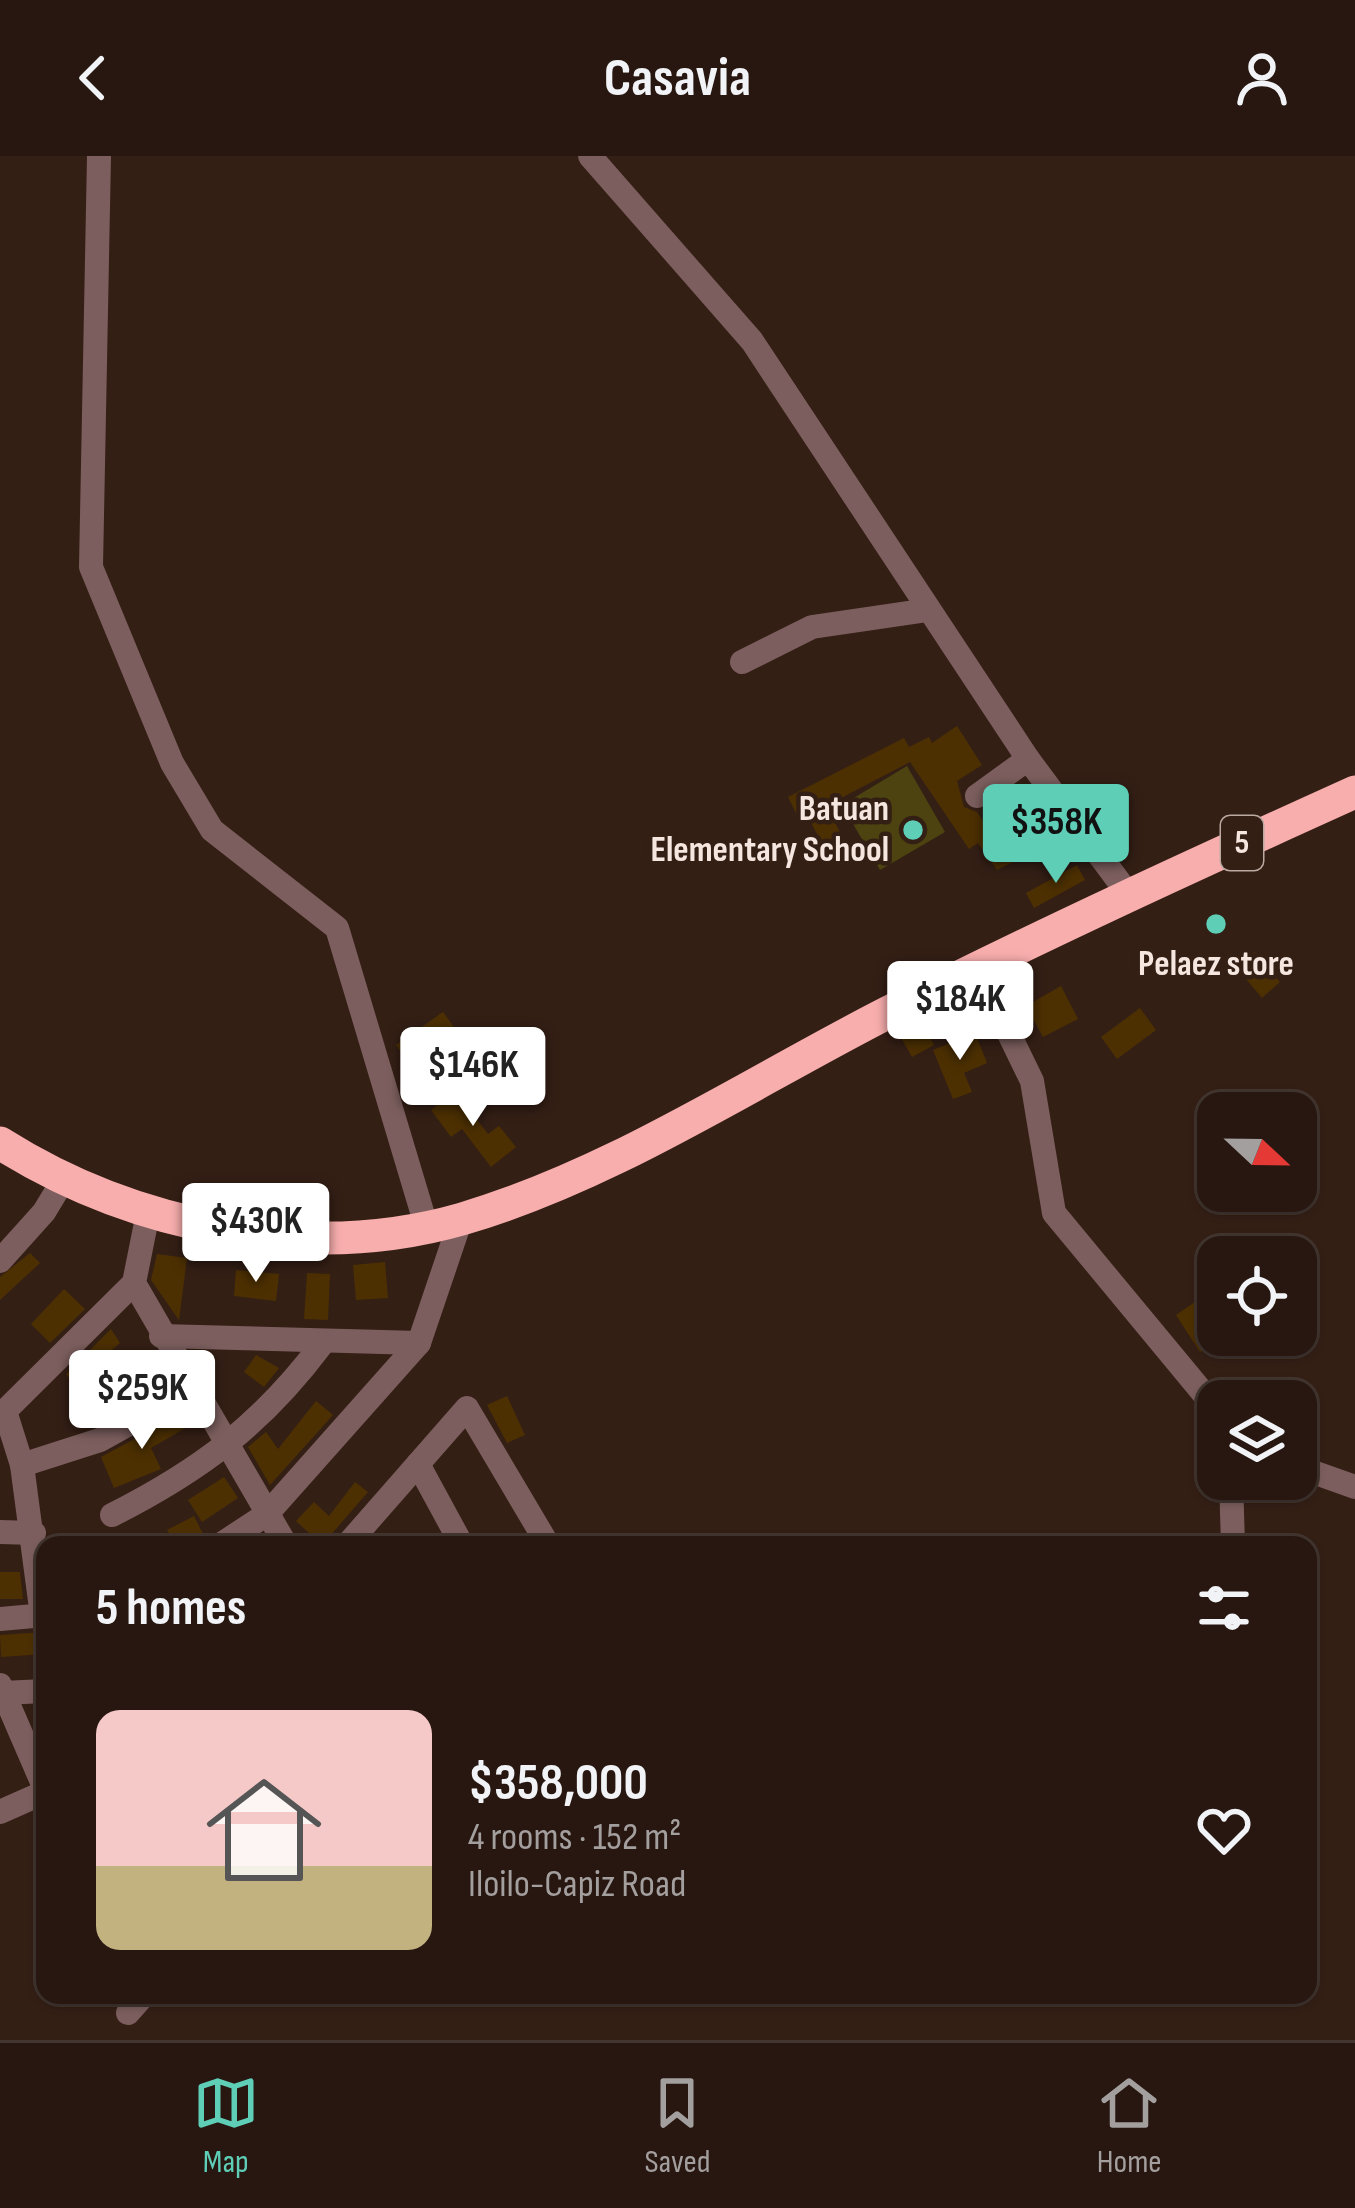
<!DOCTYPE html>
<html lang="en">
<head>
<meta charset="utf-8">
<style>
	:root { --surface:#271710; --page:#33241e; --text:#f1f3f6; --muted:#a49f9f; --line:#433630; --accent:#5eceb7 }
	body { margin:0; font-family:"Sofia Sans Condensed",sans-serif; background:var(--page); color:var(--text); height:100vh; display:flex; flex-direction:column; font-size:45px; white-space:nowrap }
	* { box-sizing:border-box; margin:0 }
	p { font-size:39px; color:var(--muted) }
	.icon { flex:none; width:66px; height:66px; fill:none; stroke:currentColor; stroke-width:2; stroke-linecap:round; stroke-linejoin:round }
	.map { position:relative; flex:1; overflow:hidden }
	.drawer { position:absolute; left:36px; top:1380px; width:1281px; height:468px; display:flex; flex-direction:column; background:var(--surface); border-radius:24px; box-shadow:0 3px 9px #0004,0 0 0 3px var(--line) }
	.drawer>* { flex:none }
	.needle { width:78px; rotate:112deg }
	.tools { position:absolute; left:1197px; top:936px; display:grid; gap:24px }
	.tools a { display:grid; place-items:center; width:120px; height:120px; border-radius:24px; background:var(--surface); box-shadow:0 3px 9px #0004,0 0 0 3px var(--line); font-size:60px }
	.price { position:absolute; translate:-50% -102px; padding:0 27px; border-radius:12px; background:#fff; color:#222; font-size:39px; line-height:78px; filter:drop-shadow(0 3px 6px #0008) }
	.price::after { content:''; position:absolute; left:50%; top:72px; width:36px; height:27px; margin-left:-18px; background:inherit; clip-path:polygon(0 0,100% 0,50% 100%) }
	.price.on { background:var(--accent); color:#111 }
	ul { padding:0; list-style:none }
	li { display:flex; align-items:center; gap:36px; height:300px; padding:0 60px }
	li+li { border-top:3px solid var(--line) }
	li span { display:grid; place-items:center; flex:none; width:336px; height:240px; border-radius:24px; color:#555 }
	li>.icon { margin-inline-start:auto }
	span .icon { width:144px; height:144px; fill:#fffc; stroke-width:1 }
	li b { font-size:51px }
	h2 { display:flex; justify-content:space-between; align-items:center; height:144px; padding:0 60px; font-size:51px }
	header { display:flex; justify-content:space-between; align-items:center; height:156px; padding:0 60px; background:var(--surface); font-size:54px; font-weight:700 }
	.tab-bar { display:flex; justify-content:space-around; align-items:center; height:168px; border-top:3px solid var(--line); background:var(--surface); font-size:33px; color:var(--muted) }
	.tab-bar a { display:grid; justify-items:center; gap:6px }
	.tab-bar .on { color:var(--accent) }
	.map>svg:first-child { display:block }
</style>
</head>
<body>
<header><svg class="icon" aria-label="back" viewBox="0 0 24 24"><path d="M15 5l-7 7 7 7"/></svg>Casavia<svg class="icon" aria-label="person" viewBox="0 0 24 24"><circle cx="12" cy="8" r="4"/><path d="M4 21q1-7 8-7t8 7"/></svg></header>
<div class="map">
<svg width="1355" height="1884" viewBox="0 0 1355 1884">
	<rect width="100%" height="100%" fill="#341f15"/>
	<path fill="#4c4310" d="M907,610L945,676L880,714L842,649Z"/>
	<g fill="#4d3002">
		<path d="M957,570L982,609L957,625L964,651L977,656L997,687L1021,672L1026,680L1045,670L1054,686L997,714L978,687L969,693L910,606L826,650L847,689L828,699L807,659L799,663L788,641L904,582L909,591L929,581L932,587Z"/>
		<path d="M1077,709L1085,724L1034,752L1026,737Z"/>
		<path d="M1254,796L1280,826L1262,842L1236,811Z"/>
		<path d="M1061,830L1078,863L1043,881L1026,850Z"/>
		<path d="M1140,852L1156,874L1117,903L1101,881Z"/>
		<path d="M443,856L467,889L434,908L423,891L405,902L396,889Z"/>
		<path d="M922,867L934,889L912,901L900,880Z"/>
		<path d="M975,877L987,907L964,917L972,936L953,943L933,894Z"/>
		<path d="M455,935L488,978L499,970L516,991L491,1011L462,973L451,981L431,954Z"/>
		<path d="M30,1097L40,1107L0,1144V1121Z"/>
		<path d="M157,1098L187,1102L179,1164L151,1124Z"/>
		<path d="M385,1106L388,1142L356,1144L353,1109Z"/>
		<path d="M236,1114L279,1118L276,1145L234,1140Z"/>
		<path d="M307,1117L330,1118L328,1164L304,1163Z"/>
		<path d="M64,1133L85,1153L50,1187L31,1168Z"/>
		<path d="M1198,1144L1222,1182L1200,1196L1176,1159Z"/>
		<path d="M111,1173L120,1187L81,1220L102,1242L109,1237L117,1252L99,1263L66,1218Z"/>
		<path d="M256,1199L279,1212L264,1231L244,1216Z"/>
		<path d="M507,1240L525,1279L507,1287L487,1249Z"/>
		<path d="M316,1245L333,1259L270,1329L248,1291L266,1276L278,1293Z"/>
		<path d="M188,1254L196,1266L151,1292L161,1313L114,1332L101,1301Z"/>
		<path d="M224,1321L238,1342L202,1366L188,1344Z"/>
		<path d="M355,1326L368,1336L322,1389L296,1365L314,1346L329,1360Z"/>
		<path d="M194,1360L205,1382L175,1389L167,1374Z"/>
		<path d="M0,1416H20L23,1443H0Z"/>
		<path d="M45,1476V1498L1,1501L0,1479Z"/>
	</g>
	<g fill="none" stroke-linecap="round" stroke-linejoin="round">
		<g stroke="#7c5e5e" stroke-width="24">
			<path d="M99,0L91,411L172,607L212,674L337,772L426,1069"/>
			<path d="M590,0L752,185L1028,603L1129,739"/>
			<path d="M742,506L812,471L928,454"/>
			<path d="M977,640L1028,603"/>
			<path d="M978,814L1032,925L1054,1057L1218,1255"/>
			<path d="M148,1057L134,1127L286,1389"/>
			<path d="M0,1105L44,1056L64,1023"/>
			<path d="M161,1180L419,1187"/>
			<path d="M418,1308L462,1389"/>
			<path d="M22,1309L100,1284L192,1233"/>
			<path d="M1296,1310L1355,1331"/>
			<path d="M1231,1323L1233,1389"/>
			<path d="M112,1359C201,1314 262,1268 322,1188"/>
			<path d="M0,1376L34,1377"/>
			<path d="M220,1389L267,1358L419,1187L461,1063"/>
			<path d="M347,1389L467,1252L547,1387"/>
			<path d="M42,1460L22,1309L5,1255L134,1127"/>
			<path d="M0,1463L45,1459"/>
			<path d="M0,1529L45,1633"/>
			<path d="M2,1537L45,1535"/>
			<path d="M0,1656L45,1636"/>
			<path d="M128,1857L144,1839"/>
		</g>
		<path stroke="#f8aead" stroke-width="33" d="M0,987C133,1071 309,1107 462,1063C612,1019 748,928 887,857C1041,779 1198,707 1355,636"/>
	</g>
	<g fill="#5eceb7" stroke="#341f15" stroke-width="4.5">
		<circle cx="913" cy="674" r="12"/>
		<circle cx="1216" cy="768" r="12"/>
	</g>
	<g text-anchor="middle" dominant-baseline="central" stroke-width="9" stroke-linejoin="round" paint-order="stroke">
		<rect fill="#341f15" stroke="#bbaaa2" stroke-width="3" x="1221" y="660" width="42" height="54" rx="9"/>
		<g font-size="33" font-weight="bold" fill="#f5e6df">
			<text x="1242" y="687">5</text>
		</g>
		<g font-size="36" font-weight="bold" fill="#f5e6df" stroke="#341f15" text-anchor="end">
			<text x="889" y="653">Batuan<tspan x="889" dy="41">Elementary School</tspan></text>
			<text x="1216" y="808" text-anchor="middle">Pelaez store</text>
		</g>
	</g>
</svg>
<div class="tools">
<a><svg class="needle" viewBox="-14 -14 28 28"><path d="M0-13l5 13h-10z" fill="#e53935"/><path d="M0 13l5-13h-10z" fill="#a49f9f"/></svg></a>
<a><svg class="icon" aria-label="locate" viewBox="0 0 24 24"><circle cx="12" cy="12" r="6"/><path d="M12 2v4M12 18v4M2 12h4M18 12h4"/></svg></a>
<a><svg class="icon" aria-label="layers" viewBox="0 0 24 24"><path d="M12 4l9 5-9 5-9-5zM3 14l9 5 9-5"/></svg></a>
</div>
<b class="price on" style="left:1056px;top:730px">$358K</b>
<b class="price" style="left:960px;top:907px">$184K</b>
<b class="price" style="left:473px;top:973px">$146K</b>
<b class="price" style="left:256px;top:1129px">$430K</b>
<b class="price" style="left:142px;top:1296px">$259K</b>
<section class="drawer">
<h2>5 homes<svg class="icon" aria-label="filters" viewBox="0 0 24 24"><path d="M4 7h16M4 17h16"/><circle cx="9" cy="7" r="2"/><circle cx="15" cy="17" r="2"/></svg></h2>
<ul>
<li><span style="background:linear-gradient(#f6c9c9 65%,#c2b280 0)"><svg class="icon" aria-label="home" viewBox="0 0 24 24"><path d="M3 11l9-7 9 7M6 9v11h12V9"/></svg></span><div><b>$358,000</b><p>4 rooms · 152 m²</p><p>Iloilo-Capiz Road</p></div><svg class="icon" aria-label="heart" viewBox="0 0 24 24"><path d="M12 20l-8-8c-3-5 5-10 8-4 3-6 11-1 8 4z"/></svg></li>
</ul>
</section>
</div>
<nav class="tab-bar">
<a class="on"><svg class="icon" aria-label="map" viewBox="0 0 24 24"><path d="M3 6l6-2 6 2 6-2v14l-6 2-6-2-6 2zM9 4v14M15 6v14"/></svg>Map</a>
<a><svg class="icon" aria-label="saved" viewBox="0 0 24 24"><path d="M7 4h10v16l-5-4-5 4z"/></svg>Saved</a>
<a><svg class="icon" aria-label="home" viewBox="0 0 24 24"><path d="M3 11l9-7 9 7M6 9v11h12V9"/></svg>Home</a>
</nav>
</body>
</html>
